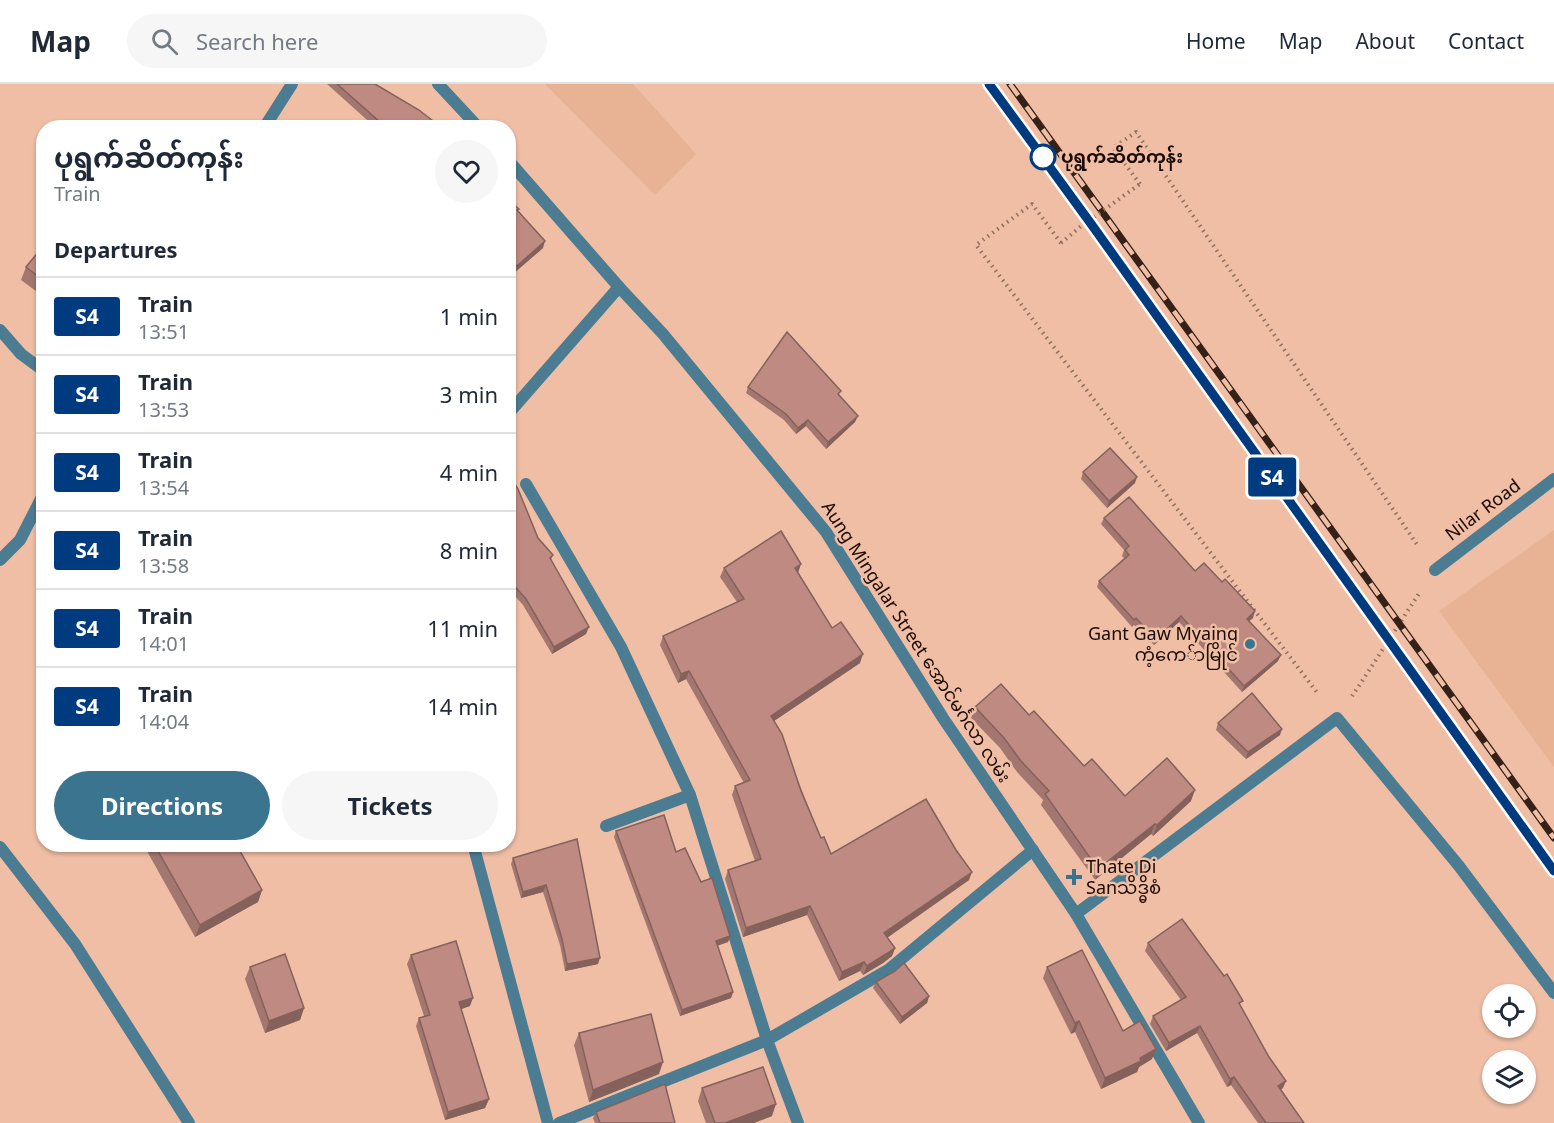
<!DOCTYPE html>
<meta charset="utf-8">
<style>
:root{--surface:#fff;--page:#f6f6f7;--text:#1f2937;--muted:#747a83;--line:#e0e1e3;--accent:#3b748e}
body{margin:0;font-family:"Noto Sans","Noto Sans Myanmar",sans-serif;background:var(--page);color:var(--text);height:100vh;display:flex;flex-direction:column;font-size:22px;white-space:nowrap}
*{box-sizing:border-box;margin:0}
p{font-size:20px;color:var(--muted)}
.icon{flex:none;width:33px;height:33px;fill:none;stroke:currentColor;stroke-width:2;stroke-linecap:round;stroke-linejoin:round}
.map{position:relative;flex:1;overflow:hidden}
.drawer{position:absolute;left:36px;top:36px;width:480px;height:732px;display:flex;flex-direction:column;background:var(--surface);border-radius:24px;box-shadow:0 2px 4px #0004}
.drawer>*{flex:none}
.badge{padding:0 12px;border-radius:4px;font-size:21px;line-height:39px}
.fabs{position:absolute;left:1482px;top:900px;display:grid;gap:12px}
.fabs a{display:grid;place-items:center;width:54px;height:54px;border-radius:50%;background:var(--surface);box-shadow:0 2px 4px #0004;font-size:30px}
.map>.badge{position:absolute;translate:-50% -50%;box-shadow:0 0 0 3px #fff}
h2{padding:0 18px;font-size:22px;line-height:54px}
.round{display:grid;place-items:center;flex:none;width:63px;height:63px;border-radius:32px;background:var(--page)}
.headline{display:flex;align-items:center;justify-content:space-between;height:102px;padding:0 18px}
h1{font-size:28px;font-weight:700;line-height:45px}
.cta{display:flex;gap:12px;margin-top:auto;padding:12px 18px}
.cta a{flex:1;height:69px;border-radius:36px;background:var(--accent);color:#fff;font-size:24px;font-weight:700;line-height:69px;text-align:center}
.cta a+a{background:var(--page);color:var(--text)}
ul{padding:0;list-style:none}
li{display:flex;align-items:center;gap:18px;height:78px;padding:0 18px;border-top:2px solid var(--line)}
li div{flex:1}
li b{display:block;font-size:22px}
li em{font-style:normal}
li .badge{min-width:66px;font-weight:700;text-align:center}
header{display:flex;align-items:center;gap:36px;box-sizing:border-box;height:84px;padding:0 30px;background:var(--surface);border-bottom:2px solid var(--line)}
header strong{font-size:28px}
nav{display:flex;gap:33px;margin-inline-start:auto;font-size:21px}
.search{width:420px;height:54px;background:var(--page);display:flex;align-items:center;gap:15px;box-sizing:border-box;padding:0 21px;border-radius:33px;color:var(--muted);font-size:22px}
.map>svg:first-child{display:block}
.built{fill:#e8b295}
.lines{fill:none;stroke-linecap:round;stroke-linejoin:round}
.path{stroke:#916f5e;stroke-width:4;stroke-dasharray:1.5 4.5;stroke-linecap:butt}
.service{stroke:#4c7c92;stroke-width:12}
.minor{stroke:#4c7c92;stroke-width:12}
.rail-casing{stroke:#352117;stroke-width:7}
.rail{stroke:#efbea5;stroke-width:4.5;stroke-dasharray:14;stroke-linecap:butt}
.path-bridge{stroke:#916f5e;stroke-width:4;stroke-dasharray:1.5 4.5;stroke-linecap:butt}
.wall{fill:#a37770}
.shaded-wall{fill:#85615b}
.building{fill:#be8a82;stroke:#85615b;stroke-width:1.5}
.line-casing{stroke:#fff;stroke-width:14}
.line{stroke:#003b80;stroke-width:9}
.stop-dot{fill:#fff;stroke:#003b80;stroke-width:3}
.poi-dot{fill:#3b748e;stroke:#efbea5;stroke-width:2}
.labels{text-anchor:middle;stroke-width:5;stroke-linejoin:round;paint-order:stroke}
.stop-label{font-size:18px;font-weight:bold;fill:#1a0a03;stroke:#efbea5;text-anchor:start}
.street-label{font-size:18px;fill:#1a0a03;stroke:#efbea5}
.poi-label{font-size:18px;fill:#1a0a03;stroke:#efbea5;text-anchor:end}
</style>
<header>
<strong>Map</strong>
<div class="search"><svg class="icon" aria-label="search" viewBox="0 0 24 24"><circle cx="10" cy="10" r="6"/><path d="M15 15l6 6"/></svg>Search here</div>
<nav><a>Home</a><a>Map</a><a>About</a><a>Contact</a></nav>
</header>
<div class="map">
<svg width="1554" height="1039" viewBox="0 0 1554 1039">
<rect width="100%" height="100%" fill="#efbea5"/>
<g class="built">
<path d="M545 0H633L696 70 655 111Z"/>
<path d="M1554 446V683L1439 527Z"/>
</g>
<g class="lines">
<g class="path">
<path d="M1140 100 1113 64 1136 48 1418 462"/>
<path d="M1061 159 1032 120 976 161 1319 611"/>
<path d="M1352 612C1375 578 1397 543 1420 508"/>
</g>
<g class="service">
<path d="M526 400 621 563 690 711 767 956 798 1039"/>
<path d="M606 742 690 711"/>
<path d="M473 760 548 1039"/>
<path d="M1076 830 1337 634 1459 782 1554 909"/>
</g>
<g class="minor">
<path d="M438 0 479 44"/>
<path d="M264 44 292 0"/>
<path d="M508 76 619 203 663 250 826 448 943 634 1076 830 1199 1039"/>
<path d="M0 246 21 270 44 287"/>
<path d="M508 330 619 203"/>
<path d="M0 476 20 456 44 409"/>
<path d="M1435 486 1554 395"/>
<path d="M0 763 75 860 189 1039"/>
<path d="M559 1039 767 956 888 886 1033 766"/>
</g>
<g class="rail-casing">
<g id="rail">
<path d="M989 0 1089 137 1554 787"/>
<path d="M1010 0 1554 754"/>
</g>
</g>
<use href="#rail" class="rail"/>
<path class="path-bridge" d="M1061 159 1080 143 1140 100"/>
</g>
<g class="wall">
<path d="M327 0H375L442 44H376Z"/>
<path d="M508 115 518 127 543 164 514 189 508 183Z"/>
<path d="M44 161V213L21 196 26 183Z"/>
<path d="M748 303 839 311 855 338 826 365 806 342 796 350 784 336 746 309Z"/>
<path d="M1083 388 1135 399 1107 424 1081 395Z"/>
<path d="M508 389 538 454 553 471 551 476 586 550 552 570 523 521 508 504Z"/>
<path d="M1104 434 1195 487 1253 534 1249 537 1278 577 1242 608 1179 538 1154 561 1134 541 1132 543 1097 503 1099 497 1124 474 1122 472 1124 466 1101 440Z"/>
<path d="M724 484 798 489 832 544 860 579 774 637 821 754 831 770 969 796 887 854 895 864 892 872 883 879 863 891 860 887 839 897 807 831 743 853 725 795 728 786 755 777 732 711 735 702 744 699 686 595 678 599 660 561 663 552 737 518 720 493Z"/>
<path d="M975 623 1029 631 1084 682 1125 712 1191 717 1153 752 1151 750 1095 796 1041 721 1043 716 1017 688 1000 664 971 634Z"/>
<path d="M1218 639 1280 651 1246 675 1216 646Z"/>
<path d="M616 747 676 768 701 798 730 852 728 858 717 862 733 908 731 914 680 932 614 753Z"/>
<path d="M577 755 598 880 565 887 560 861 543 808 521 814 511 780 513 774Z"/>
<path d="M143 760H236L262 806 258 818 195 853Z"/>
<path d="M1148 859 1241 923 1283 1004 1281 1005 1304 1039H1258L1231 1001 1227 1003 1197 949 1166 967 1150 940 1153 932 1181 916 1145 867Z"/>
<path d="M411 871 470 922 461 925 489 1015 485 1024 445 1036 416 942 419 934 424 932 407 880Z"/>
<path d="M250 883 304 924 300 936 265 949 245 895Z"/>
<path d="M1047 883 1123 947 1152 975 1139 983 1137 988 1101 1005 1075 948 1071 950 1043 894Z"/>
<path d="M876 898 929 912 927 919 900 940 873 904Z"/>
<path d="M579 949 659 990 589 1018 574 961Z"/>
<path d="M702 1004 772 1032 754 1039H706L698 1017Z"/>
<path d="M596 1028 675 1039H595L593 1034Z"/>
</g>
<g class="shaded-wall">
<path d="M545 157 543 164 514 189 517 182Z"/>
<path d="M858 332 855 338 826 365 828 358Z"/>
<path d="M808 336 806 342 796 350 798 344Z"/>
<path d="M1137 393 1135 399 1107 424 1109 417Z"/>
<path d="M801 480 798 489 795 484Z"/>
<path d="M1255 527 1253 534 1245 541 1247 535Z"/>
<path d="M1181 532 1179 538 1154 561 1156 555Z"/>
<path d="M589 543 586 550 552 570 554 563Z"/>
<path d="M863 570 860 579 768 641 771 632Z"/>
<path d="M1281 571 1278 577 1242 608 1244 602Z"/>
<path d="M689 587 686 595 678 599 681 590Z"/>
<path d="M1282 645 1280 651 1246 675 1248 668Z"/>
<path d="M1195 706 1191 717 1153 752 1157 741Z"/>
<path d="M1155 740 1151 750 1095 796 1098 785Z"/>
<path d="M972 788 969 796 881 858 884 849Z"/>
<path d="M546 801 543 808 521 814 523 808Z"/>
<path d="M262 806 258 818 195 853 200 841Z"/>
<path d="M810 822 807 831 743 853 746 844Z"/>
<path d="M730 852 728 858 713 863 716 857Z"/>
<path d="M895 864 892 872 883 879 863 891 867 882Z"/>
<path d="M600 874 598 880 565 887 567 880Z"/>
<path d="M864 878 860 887 839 897 842 888Z"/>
<path d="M733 908 731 914 680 932 682 926Z"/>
<path d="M929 912 927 919 900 940 902 933Z"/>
<path d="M473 914 470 922 456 927 459 918Z"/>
<path d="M304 924 300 936 265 949 269 937Z"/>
<path d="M1079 937 1075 948 1071 950 1075 939Z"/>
<path d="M1200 942 1197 949 1166 967 1169 959Z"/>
<path d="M1156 965 1152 975 1139 983 1137 988 1101 1005 1105 994Z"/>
<path d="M663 978 659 990 589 1018 593 1006Z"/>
<path d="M1234 993 1231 1001 1227 1003 1230 995Z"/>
<path d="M1286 997 1283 1004 1276 1009 1278 1002Z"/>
<path d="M489 1015 485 1024 445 1036 448 1028Z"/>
<path d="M776 1020 772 1032 754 1039H725Z"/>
</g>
<g class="building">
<path d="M337 0H375L419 26 442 44H378L381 39Z"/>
<path d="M508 115 519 125 517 126 545 157 517 182 508 174Z"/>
<path d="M44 161V197L26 183Z"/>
<path d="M787 248 841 307 838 310 858 332 828 358 808 336 798 344 786 330 748 303Z"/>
<path d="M1110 364 1137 393 1109 417 1083 388Z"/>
<path d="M508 389 518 405 538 454 553 471 550 474 589 543 554 563 526 515 508 495Z"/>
<path d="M1129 413 1195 487 1204 479 1222 498 1225 495 1255 527 1247 535 1281 571 1244 602 1181 532 1156 555 1136 534 1134 536 1099 497 1129 471 1125 466 1129 462 1104 434Z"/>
<path d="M781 447 801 480 795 484 832 544 841 538 863 570 771 632 782 650 801 707 821 754 824 753 831 770 926 715 956 766 972 788 884 849 895 864 886 870 867 882 864 878 842 888 810 822 746 844 728 786 761 775 735 702 750 696 689 587 681 590 663 552 744 515 724 484Z"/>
<path d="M1001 600 1029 631 1034 627 1084 682 1092 675 1125 712 1167 674 1195 706 1157 741 1155 740 1098 785 1045 710 1049 707 1021 677 1004 654 975 623Z"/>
<path d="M1252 609 1282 645 1248 668 1218 639Z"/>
<path d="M664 731 676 768 685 764 701 798 712 794 730 852 716 857 733 908 682 926 616 747Z"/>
<path d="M577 755 600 874 567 880 562 855 546 801 523 808 513 774Z"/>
<path d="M154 760H236L262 806 200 841Z"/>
<path d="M1182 835 1224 892 1227 890 1243 917 1239 919 1269 973 1286 997 1278 1002 1304 1039H1266L1234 993 1230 995 1200 942 1169 959 1153 932 1186 913 1148 859Z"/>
<path d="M456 857 473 914 459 918 489 1015 448 1028 419 934 430 931 411 871Z"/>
<path d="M1082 866 1123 947 1140 937 1156 965 1140 974 1141 977 1105 994 1079 937 1075 939 1047 883Z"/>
<path d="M285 870 304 924 269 937 250 883Z"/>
<path d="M904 879 929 912 902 933 876 898 895 887Z"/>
<path d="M651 930 663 978 593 1006 579 949Z"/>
<path d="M763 983 776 1020 725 1039H715L702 1004Z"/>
<path d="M665 1000 675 1039H600L596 1028Z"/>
</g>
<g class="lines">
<g class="line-casing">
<path id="line" d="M989 0 1089 137 1554 787"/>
</g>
<use href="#line" class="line"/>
</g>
<circle class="stop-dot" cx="1043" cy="73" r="12"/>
<g class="poi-dot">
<circle cx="1250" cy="560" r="6"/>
<path d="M1071 784h6v6h6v6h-6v6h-6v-6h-6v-6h6z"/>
</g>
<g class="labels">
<g class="stop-label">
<text x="1061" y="79">ပုရွက်ဆိတ်ကုန်း</text>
</g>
<g class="street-label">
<text transform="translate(1483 426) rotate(-37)" y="6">Nilar Road</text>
<text transform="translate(916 558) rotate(57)" y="6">Aung Mingalar Street အောင်မင်္ဂလာ လမ်း</text>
</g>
<g class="poi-label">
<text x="1238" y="556">Gant Gaw Myaing<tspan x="1238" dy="21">ကံ့ကေ်ာမြိုင်</tspan></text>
<text x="1086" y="789" text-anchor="start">Thate Di<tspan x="1086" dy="21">Sanသိဒ္ဓိစံ</tspan></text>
</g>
</g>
</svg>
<div class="fabs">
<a><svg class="icon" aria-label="locate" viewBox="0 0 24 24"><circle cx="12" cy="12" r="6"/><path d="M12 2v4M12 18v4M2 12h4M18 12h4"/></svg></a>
<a><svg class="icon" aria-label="layers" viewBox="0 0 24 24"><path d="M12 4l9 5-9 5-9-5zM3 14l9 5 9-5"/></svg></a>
</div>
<b class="badge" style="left:1272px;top:393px;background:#003b80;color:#fff">S4</b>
<section class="drawer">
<div class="headline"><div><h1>ပုရွက်ဆိတ်ကုန်း</h1><p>Train</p></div><a class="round"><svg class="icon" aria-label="heart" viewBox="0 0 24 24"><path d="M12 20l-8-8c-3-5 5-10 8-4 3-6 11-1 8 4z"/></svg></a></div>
<h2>Departures</h2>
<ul>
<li><span class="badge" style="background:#003b80;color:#fff">S4</span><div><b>Train</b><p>13:51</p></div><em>1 min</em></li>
<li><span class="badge" style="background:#003b80;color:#fff">S4</span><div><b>Train</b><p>13:53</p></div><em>3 min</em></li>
<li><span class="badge" style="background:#003b80;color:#fff">S4</span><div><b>Train</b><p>13:54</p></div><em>4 min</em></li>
<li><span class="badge" style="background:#003b80;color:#fff">S4</span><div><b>Train</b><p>13:58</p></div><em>8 min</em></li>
<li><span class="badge" style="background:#003b80;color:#fff">S4</span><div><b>Train</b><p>14:01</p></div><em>11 min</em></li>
<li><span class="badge" style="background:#003b80;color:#fff">S4</span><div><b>Train</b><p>14:04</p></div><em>14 min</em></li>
</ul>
<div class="cta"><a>Directions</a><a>Tickets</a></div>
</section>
</div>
